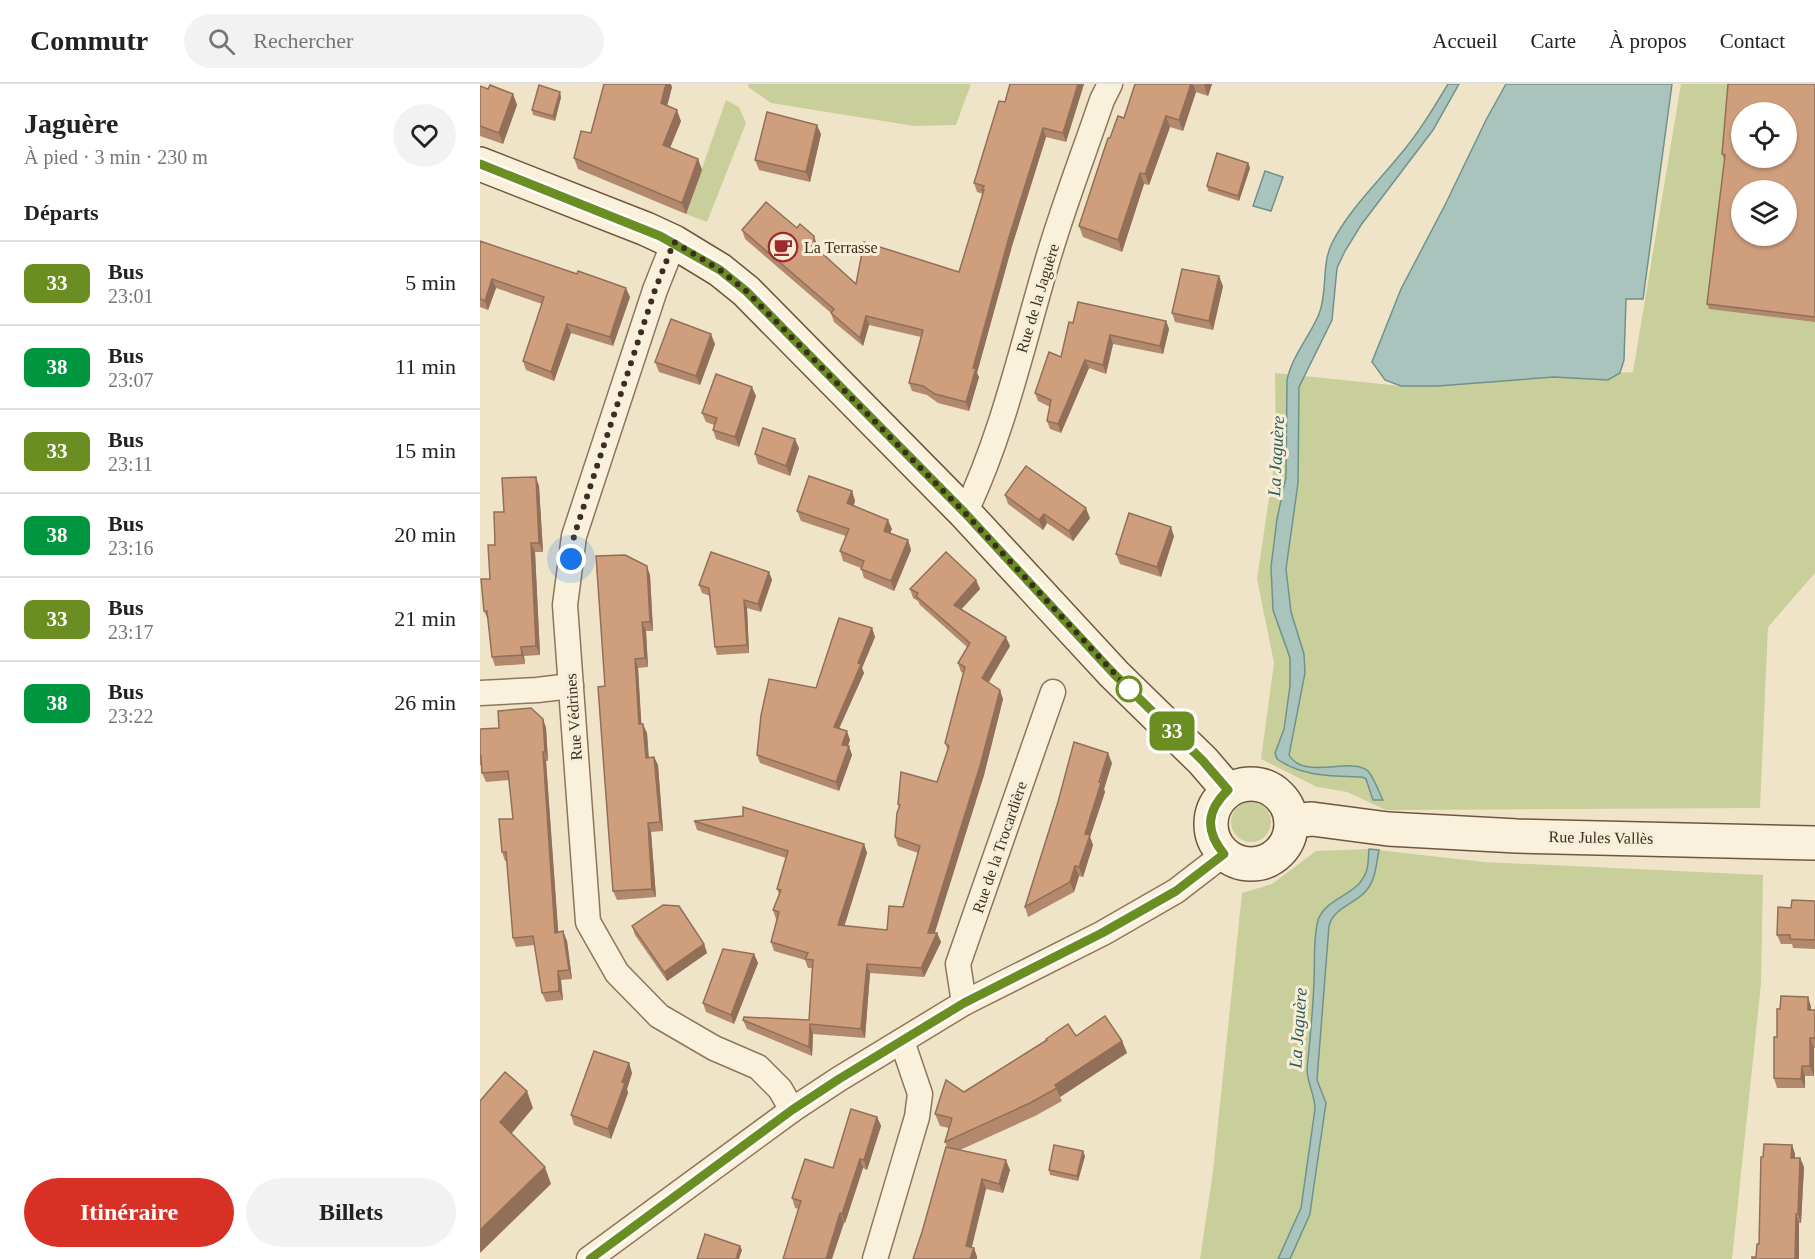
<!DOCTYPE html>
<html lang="fr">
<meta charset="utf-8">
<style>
:root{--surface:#fff;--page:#f2f2f2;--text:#222;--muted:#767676;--line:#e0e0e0;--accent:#d93025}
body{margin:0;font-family:"Times New Roman",serif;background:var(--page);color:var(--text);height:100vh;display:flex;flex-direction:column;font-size:22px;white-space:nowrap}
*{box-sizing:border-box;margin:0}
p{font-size:20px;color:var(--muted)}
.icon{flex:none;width:33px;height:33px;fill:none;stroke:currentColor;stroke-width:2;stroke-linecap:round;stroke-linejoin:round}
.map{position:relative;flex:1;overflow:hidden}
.sheet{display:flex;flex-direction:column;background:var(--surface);width:480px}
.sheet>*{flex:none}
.badge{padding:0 12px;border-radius:9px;font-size:21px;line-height:39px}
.controls{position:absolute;left:1251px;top:18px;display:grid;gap:12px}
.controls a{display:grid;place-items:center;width:66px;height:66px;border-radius:50%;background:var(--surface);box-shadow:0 2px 4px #0004;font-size:30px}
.you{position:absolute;width:30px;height:30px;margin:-15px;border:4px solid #fff;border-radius:50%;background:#1a73e8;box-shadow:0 0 0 9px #1a73e833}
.map>.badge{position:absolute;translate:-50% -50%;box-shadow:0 0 0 3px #fff}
h2{padding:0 24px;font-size:22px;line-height:54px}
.round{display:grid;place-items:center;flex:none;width:63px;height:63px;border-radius:32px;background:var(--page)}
.summary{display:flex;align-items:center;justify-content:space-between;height:102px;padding:0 24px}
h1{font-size:28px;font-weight:600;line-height:45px}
.action{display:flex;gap:12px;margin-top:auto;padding:12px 24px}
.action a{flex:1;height:69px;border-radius:36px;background:var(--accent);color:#fff;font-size:24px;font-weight:600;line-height:69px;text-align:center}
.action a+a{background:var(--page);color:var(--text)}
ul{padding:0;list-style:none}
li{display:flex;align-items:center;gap:18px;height:84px;padding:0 24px;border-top:2px solid var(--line)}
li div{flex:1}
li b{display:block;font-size:22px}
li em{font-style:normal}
li .badge{min-width:66px;font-weight:700;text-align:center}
header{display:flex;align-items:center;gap:36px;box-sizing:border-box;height:84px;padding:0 30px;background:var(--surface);border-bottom:2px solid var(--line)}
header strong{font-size:28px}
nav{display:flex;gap:33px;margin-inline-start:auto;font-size:21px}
.search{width:420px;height:54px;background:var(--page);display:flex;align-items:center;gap:15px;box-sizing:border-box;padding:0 21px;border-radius:33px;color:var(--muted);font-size:22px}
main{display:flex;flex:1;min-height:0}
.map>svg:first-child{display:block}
.green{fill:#c9cf9b;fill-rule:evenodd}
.water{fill:#a9c4bc;stroke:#6f938a;stroke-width:1.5}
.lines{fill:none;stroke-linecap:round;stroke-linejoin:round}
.street-casing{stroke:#8d765c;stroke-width:27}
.secondary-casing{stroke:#6f573f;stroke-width:36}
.street{stroke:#faf1dc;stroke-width:24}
.secondary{stroke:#faf1dc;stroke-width:33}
.wall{fill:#b2896c}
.shaded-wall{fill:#916f58}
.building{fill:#cf9f7d;stroke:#916f58;stroke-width:1.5;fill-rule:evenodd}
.line-casing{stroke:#fff;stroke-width:14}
.line{stroke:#6b8e23;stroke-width:9}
.walk{stroke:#3d2e20;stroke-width:6;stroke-dasharray:0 10.8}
.stop-dot{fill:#fff;stroke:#6b8e23;stroke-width:3}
.labels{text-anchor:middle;stroke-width:6;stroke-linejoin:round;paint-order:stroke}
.poi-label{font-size:16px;fill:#3d2e20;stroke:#f7eed8;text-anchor:start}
.street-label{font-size:16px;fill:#3d2e20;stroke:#f7eed8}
.water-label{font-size:18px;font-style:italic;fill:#2f5d5a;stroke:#f7eed8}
</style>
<header>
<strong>Commutr</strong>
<div class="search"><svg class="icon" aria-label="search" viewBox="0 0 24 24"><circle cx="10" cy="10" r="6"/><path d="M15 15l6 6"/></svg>Rechercher</div>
<nav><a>Accueil</a><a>Carte</a><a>À propos</a><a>Contact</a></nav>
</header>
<main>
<section class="sheet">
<div class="summary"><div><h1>Jaguère</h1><p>À pied · 3 min · 230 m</p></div><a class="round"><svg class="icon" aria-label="heart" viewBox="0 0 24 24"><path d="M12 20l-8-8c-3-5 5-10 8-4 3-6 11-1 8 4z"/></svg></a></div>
<h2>Départs</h2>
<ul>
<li><span class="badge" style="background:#6b8e23;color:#fff">33</span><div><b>Bus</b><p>23:01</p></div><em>5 min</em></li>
<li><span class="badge" style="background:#009640;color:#fff">38</span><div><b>Bus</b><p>23:07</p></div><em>11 min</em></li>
<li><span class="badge" style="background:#6b8e23;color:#fff">33</span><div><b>Bus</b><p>23:11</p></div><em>15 min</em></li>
<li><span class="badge" style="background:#009640;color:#fff">38</span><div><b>Bus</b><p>23:16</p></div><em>20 min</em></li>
<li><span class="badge" style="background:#6b8e23;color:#fff">33</span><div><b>Bus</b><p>23:17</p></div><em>21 min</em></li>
<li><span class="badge" style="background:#009640;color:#fff">38</span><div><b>Bus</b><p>23:22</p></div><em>26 min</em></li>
</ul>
<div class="action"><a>Itinéraire</a><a>Billets</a></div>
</section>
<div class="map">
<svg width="1335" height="1175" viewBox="0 0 1335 1175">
<rect width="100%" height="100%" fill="#f0e4c8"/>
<g class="green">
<path d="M269 0H491L476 41 434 42 291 19 268 3Z"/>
<path d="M1201 0H1335V489L1288 543 1280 724 906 726 867 708 837 703 781 675 794 579 777 495 796 367 795 289 921 302 1153 288ZM1262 28H1306V74H1262ZM1262 106H1306V152H1262Z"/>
<path d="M246 16 259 23 266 39 227 138 206 130Z"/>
<circle cx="771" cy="738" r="20"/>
<path d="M889 765 1004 778 1283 791 1281 900 1252 1175H720L733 1087 762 809 792 800 836 767Z"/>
</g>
<g class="water">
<path d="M968 0H979L953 46 881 141 865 167 857 184 852 236 819 303 818 399 806 485 811 528 824 570 825 589 809 671C824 697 871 672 888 687 894 694 899 708 903 716H893L886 695 882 693C852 692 823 693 797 675L795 669 804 645 810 602V574L793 526 791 483 797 435 806 393 807 296C812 272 830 252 839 230 848 208 841 181 852 159 868 127 897 99 919 72 938 50 953 25 968 0Z"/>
<path d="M1026 0H1192L1163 215H1146L1144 276 1140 289 1128 296 1074 293 958 302H921L905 296 892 278 921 205 966 119 1006 36Z"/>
<path d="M785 87 803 93 791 127 773 122Z"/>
<path d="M889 765 899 766C896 780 896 796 886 807 875 820 854 823 849 842L837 996 846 1019 833 1108 830 1130 810 1175H798L821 1124 835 1025C835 1011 827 999 827 985 830 956 833 926 834 897 835 878 833 854 838 836 846 813 878 812 886 788 889 781 888 773 889 765Z"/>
</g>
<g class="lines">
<g class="street-casing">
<g id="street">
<path d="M194 158 175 206 94 452 85 521 108 838 137 889 179 932 234 964 278 983 300 1005 312 1026"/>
<path d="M485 429C522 352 541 267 565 185 581 128 603 72 622 16L630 0"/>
<path d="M0 609 57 606 91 602"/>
<path d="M484 919 478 880 573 608"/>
<path d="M109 1175 312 1026 359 995 484 919 623 849 696 807 744 770"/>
<path d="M395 1175 437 1033 440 1010 422 957"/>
</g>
</g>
<g class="secondary-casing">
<g id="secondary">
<path d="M0 80 166 145 194 158 240 186 266 207 485 429 634 590 723 677 748 706"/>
<circle cx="771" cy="740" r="40"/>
<path d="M811 737 832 735 908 745 1037 752 1335 759"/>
</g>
</g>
<use href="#street" class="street"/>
<use href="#secondary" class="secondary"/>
</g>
<g class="wall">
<path d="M604 0 586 58 566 53 532 162 497 289 499 293 489 327 458 319 447 311 432 307 429 299 441 253 389 241 383 262 354 238 351 229 265 155 262 146 337 161V165L376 200 479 188 503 110 497 108 494 99 525 18Z"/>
<path d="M655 0H732L728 12 716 8 703 47 690 43 669 101 664 100 642 168 603 153 599 142 630 54 644 34Z"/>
<path d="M1335 0V238L1229 225 1227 220 1245 75H1244L1242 70Z"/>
<path d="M0 2 8 5 33 10 37 21 23 60 0 52Z"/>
<path d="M192 3 187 22 201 37 190 64 218 75 222 86 206 130 98 85 94 74 111 49Z"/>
<path d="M81 13 75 37 53 31 52 26Z"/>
<path d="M341 50 330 98 279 86 275 76Z"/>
<path d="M768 79 770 84 759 117 728 107 727 102Z"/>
<path d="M0 157 150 213 133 262 91 249 74 297 46 286 43 277 62 220 16 204 8 226 0 223Z"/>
<path d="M743 202 733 246 695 238 692 229Z"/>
<path d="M686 237 689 245 683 270 633 260 626 290 609 284 581 349 570 345 567 337 570 323 558 317 555 309 581 273 593 239Z"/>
<path d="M235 260 220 301 179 288 175 278Z"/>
<path d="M276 312 259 363 236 355 233 346 234 341 226 338 222 329Z"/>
<path d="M319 364 310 392 278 380 275 370Z"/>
<path d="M59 402 63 468H55L60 571 44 572 45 580 15 582 12 573 8 536 4 527 15 461 24 428Z"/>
<path d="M372 407 375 417 374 421 412 445 410 449 428 456 431 466 414 507 384 494 381 484 363 477 360 467 366 452 321 437 317 427Z"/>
<path d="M525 411 610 434 593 457 567 439 563 446 528 420Z"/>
<path d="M694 452 681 493 640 480 636 470Z"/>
<path d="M289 488 292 496 281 528 267 524 269 569 237 571 235 563 230 512 222 509 219 501Z"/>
<path d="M170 491 173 547H166L168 583 158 584 161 640 167 649 169 673H174L178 681 183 747 171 748 176 813 137 816 133 807 125 602Z"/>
<path d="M496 496 500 505 481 525 530 562 508 598 523 615 504 691 454 849H457L461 858 444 893 390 889 385 954 333 950 332 972 267 945 263 936H329L332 884H328L325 876 294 867 291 858 297 836 296 835 293 826 299 810 297 805 306 774 217 746 214 737 384 760 387 769 364 842 407 846 423 823 438 769 418 762 415 753 419 724 418 720 457 698 468 667 465 659 483 589 481 588 478 579 487 563 440 521 438 517 433 514 430 505Z"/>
<path d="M392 544 395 553 382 584 384 589 359 645 370 656 368 662 372 671 359 707 280 679 277 671 336 604Z"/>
<path d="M63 635 66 644 68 677H66L78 848 87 857 92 895 81 896 83 916 66 918 62 909 55 861 36 863 33 854 27 777H25L22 768 33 735 29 696 6 698 2 689V681H0V645L19 644Z"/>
<path d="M632 679 624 705 625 708 610 753 613 761 603 793 599 792 594 808 548 833 545 823Z"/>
<path d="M1335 817V865L1313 864 1312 860H1301L1297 851 1311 824Z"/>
<path d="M152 842 224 860 227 869 187 897 155 851Z"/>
<path d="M274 870 278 879 254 940 226 928 223 919Z"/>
<path d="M1328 913 1331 923V926H1335V964H1334V992H1325V1004H1297L1294 994 1300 925Z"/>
<path d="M596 952 642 957 647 969 580 1013 582 1017 555 1032 480 1066 530 1086 523 1109 506 1105 491 1163 494 1164 497 1173V1175H433L442 1148 467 1063 465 1058 469 1044 460 1042 455 1030 484 1008Z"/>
<path d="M149 979 152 989 147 1005 148 1009 131 1055 94 1041 91 1031Z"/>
<path d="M397 1033 401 1042 387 1086 383 1084 365 1139 315 1124 312 1114 353 1084Z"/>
<path d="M1312 1061 1315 1070V1074H1320L1324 1083 1321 1139H1319L1276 1173 1279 1160 1283 1073Z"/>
<path d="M605 1072 598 1097 570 1091 569 1086Z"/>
</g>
<g class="shaded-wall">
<path d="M186 0H191L192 3 185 30 181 19Z"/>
<path d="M598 0H604L586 58 583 49Z"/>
<path d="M711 0H713L716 8 703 47 699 36Z"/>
<path d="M724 0H732L728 12 724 1Z"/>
<path d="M80 8 81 13 75 37 73 32Z"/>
<path d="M33 10 37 21 23 60 19 49Z"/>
<path d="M197 26 201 37 187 71 183 61Z"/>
<path d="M686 32 690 43 669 101 665 90Z"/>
<path d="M337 41 341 50 330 98 326 88Z"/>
<path d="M563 44 566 53 532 162 497 289 499 293 489 327 486 318 493 284 529 153Z"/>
<path d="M218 75 222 86 206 130 202 119Z"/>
<path d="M768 79 770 84 759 117 758 112Z"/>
<path d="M660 89 664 100 642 168 638 156Z"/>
<path d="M334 152 337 161 338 171 334 162Z"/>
<path d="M739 192 743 202 733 246 729 237Z"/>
<path d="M12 195 16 204 8 226 5 217Z"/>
<path d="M146 204 150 213 133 262 130 253Z"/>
<path d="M386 232 389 241 383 262 380 254Z"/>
<path d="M686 237 689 245 683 270 680 262Z"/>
<path d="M87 240 91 249 74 297 71 288Z"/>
<path d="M231 250 235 260 220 301 216 292Z"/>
<path d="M630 251 633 260 626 290 623 281Z"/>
<path d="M605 276 609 284 581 349 578 340Z"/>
<path d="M272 303 276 312 259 363 255 353Z"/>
<path d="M315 355 319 364 310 392 306 382Z"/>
<path d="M56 393 59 402 63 468 59 459Z"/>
<path d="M372 407 375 417 371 428 367 419Z"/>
<path d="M606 424 610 434 593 457 589 447Z"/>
<path d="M564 430 567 439 563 446 559 436Z"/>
<path d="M408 436 412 445 407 456 404 447Z"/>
<path d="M691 443 694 452 681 493 677 483Z"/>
<path d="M428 456 431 466 414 507 411 497Z"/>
<path d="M51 459 55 468 60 571 56 562Z"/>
<path d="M167 482 170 491 173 547 170 538Z"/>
<path d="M289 488 292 496 281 528 278 520Z"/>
<path d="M496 496 500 505 477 530 474 521Z"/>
<path d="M264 516 267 524 269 569 267 561Z"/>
<path d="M162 538 166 547 168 583 165 574Z"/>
<path d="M392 544 395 553 382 584 384 589 356 651 354 643 378 579Z"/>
<path d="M526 553 530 562 506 603 502 594Z"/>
<path d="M41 563 44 572 45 580 42 571Z"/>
<path d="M155 575 158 584 162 649 159 640Z"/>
<path d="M520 606 523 615 504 691 452 858 448 849Z"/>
<path d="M63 635 66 644 68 677 65 668Z"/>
<path d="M163 640 167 649 169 682 166 674Z"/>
<path d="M367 647 370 656 365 669 362 661Z"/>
<path d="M369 662 372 671 359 707 356 698Z"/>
<path d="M63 668 66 677 79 858 75 849Z"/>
<path d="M628 669 632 679 624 705 625 708 610 753 613 761 603 793 599 783 605 750Z"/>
<path d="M174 673 178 681 183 747 180 738Z"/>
<path d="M168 739 171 748 176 813 172 805Z"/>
<path d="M384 760 387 769 362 850 358 841Z"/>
<path d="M595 782 599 792 594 808 590 798Z"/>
<path d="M83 847 87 857 92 895 89 886Z"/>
<path d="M457 849 461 858 444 893 441 884Z"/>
<path d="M224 860 227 869 187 897 184 888Z"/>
<path d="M274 870 278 879 254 940 251 931Z"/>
<path d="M387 880 390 889 385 954 381 945Z"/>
<path d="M78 887 81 896 83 916 79 907Z"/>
<path d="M1328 913 1331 923V935L1328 926Z"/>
<path d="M330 940 333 950 332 972 329 963Z"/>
<path d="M1330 954 1334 964V992L1330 982Z"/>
<path d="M642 957 647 969 580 1013 575 1001Z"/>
<path d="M149 979 152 989 147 1005 148 1009 131 1055 128 1045Z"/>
<path d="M1322 982 1325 992V1004L1321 995Z"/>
<path d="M47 1007 53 1024 27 1055 20 1038Z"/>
<path d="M397 1033 401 1042 387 1086 384 1076Z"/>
<path d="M1312 1061 1315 1070V1083L1311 1074Z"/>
<path d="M603 1067 605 1072 598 1097 597 1092Z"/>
<path d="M1320 1074 1324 1083 1321 1139 1318 1130Z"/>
<path d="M380 1075 383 1084 365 1139 362 1130Z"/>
<path d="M526 1076 530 1086 523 1109 519 1100Z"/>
<path d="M65 1083 71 1100 0 1169V1146Z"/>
<path d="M502 1095 506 1105 490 1171 486 1162Z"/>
<path d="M360 1129 364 1139 352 1175H346Z"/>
<path d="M1316 1130 1319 1139V1175H1315Z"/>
<path d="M260 1162 262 1166 259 1175H256Z"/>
<path d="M494 1164 497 1173V1175H490Z"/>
</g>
<g class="building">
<path d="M124 0H186L181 19 197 26 183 61 218 75 202 119 94 74 101 47 111 49Z"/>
<path d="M530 0H598L583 49 563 44 529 153 493 284H496L486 318 455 310 443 302 429 299 443 246 386 232 380 254 351 229 354 225 262 146 286 118 317 144 320 140 334 152V162L376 200 384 158 479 188 504 106H502L504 102 494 99 519 17 525 18Z"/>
<path d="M655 0H711L699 36 686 32 665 90 660 89 638 156 599 142 628 54H630L638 32 644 34Z"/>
<path d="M1248 0H1335V233L1227 220 1245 71 1242 70ZM1262 28H1306V74H1262ZM1262 106H1306V152H1262Z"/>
<path d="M10 1 33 10 19 49 0 42V2L8 5Z"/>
<path d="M59 1 80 8 73 32 52 26Z"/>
<path d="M287 28 337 41 326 88 275 76Z"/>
<path d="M737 69 768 79 758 112 727 102Z"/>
<path d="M0 157 97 190 98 187 146 204 130 253 87 240 71 288 43 277 64 213 12 195 5 217 0 215Z"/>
<path d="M702 185 739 192 729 237 692 229Z"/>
<path d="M598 218 686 237 680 262 630 251 623 281 605 276 578 340 567 337 571 316 555 309 569 268 581 273 589 238 593 239Z"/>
<path d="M191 235 231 250 216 292 175 278Z"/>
<path d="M236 290 272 303 255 353 233 346 237 334 222 329Z"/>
<path d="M283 344 315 355 306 382 275 370Z"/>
<path d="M546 382 606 424 589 447 564 430 559 436 525 411Z"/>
<path d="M329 392 372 407 367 419 408 436 404 447 428 456 411 497 381 485 384 477 360 467 369 445 317 427Z"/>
<path d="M56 393 59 459H51L56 562 41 563 42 571 12 573 7 527H4L1 495H10L8 461H15L14 428H24L22 394Z"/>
<path d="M649 429 691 443 677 483 636 470Z"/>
<path d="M231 468 289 488 278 520 264 516 267 561 235 563 229 504 219 501Z"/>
<path d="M466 468 496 496 474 521 526 553 502 594 520 606 500 682 448 849H457L441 884 387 880 381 945 330 940 329 963 263 936 264 933 329 936 333 876 325 875 328 869 291 858 299 828 293 826 301 806 297 805 308 767 214 737 263 732V723L384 760 358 841 407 846 409 822 423 823 440 762 415 753 417 729 420 721 418 720 421 688 457 698 469 662 465 659 485 583 478 579 490 559 436 512 438 509 430 505Z"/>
<path d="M145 471 167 482 170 538H162L165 574 155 575 159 640H163L166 674 174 673 180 738 168 739 172 805 133 807 118 603 125 602 116 472Z"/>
<path d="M359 534 392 544 378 579 381 580 354 643 367 647 362 661 369 662 356 698 277 671 281 631 289 595 336 604Z"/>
<path d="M51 624 63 635 65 668H63L75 849 83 847 89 886 78 887 79 907 62 909 53 852 33 854 26 768H22L19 735H33L28 687 2 689 1 672H0V645L19 644 18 627Z"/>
<path d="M594 658 628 669 619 698 621 699 605 750 610 751 599 783 595 782 590 798 545 823 578 718Z"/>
<path d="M1312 816 1335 817V856L1310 855V851H1297L1298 823 1311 824Z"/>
<path d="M183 821 199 822 224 860 184 888 152 842Z"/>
<path d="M243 865 274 870 251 931 223 919Z"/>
<path d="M1301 912 1328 913V926H1335V954H1330V982H1322L1321 995 1294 994V953H1297V925H1300Z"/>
<path d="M625 932 642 957 575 1001 577 1004 550 1019 465 1058 472 1034 455 1030 466 996 484 1008 567 956 566 955 588 940 596 952Z"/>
<path d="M114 967 149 979 142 998 145 999 128 1045 91 1031Z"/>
<path d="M25 988 47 1007 20 1038 65 1083 0 1146V1017Z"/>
<path d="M371 1025 397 1033 384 1076 380 1075 362 1130 360 1129 346 1175H303L321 1117 312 1114 325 1075 353 1084Z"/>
<path d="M1284 1060 1312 1061 1311 1074H1320L1318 1130H1316L1315 1175H1272V1173H1276L1277 1160H1279L1281 1073H1283Z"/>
<path d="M574 1061 603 1067 597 1092 569 1086Z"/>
<path d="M466 1063 526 1076 519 1100 502 1095 486 1162 494 1164 490 1175H433L442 1148Z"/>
<path d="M225 1150 260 1162 256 1175H217Z"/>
</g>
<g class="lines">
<g class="line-casing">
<path id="line" d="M0 80 180 152 240 186 266 207 485 429 634 590 723 677 748 706C726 727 725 747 744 770L696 807 622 849 484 919 359 995 312 1026 110 1175"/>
</g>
<use href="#line" class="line"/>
<path class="walk" d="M91 475 94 452 175 206 194 158 240 186 266 207 485 429 649 605"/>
</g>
<defs>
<g id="cafe-ring" transform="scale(1.5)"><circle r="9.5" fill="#f7eed8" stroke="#9e2a2b" stroke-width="1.5"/><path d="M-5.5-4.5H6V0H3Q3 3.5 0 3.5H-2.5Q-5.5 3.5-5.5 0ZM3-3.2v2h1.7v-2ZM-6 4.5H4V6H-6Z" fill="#9e2a2b"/></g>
</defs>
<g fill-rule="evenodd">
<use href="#cafe-ring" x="303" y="163"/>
</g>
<circle class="stop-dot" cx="649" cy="605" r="12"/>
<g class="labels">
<g class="poi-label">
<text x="324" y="169">La Terrasse</text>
</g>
<g class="street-label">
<text transform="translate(557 214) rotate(-73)" y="6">Rue de la Jaguère</text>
<text transform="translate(93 633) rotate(-94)" y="6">Rue Védrines</text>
<text transform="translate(1121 753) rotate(1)" y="6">Rue Jules Vallès</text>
<text transform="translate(519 763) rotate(-71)" y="6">Rue de la Trocardière</text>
</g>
<g class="water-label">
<text transform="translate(796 372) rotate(-87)" y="6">La Jaguère</text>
<text transform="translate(818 944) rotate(-86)" y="6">La Jaguère</text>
</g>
</g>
</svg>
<div class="controls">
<a><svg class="icon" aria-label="locate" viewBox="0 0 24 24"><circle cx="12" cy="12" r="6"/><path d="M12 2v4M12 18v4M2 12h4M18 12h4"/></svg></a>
<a><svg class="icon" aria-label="layers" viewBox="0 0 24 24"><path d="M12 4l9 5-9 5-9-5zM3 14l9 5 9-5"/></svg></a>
</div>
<div class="you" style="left:91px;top:475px"></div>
<b class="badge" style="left:692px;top:647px;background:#6b8e23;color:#fff">33</b>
</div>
</main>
